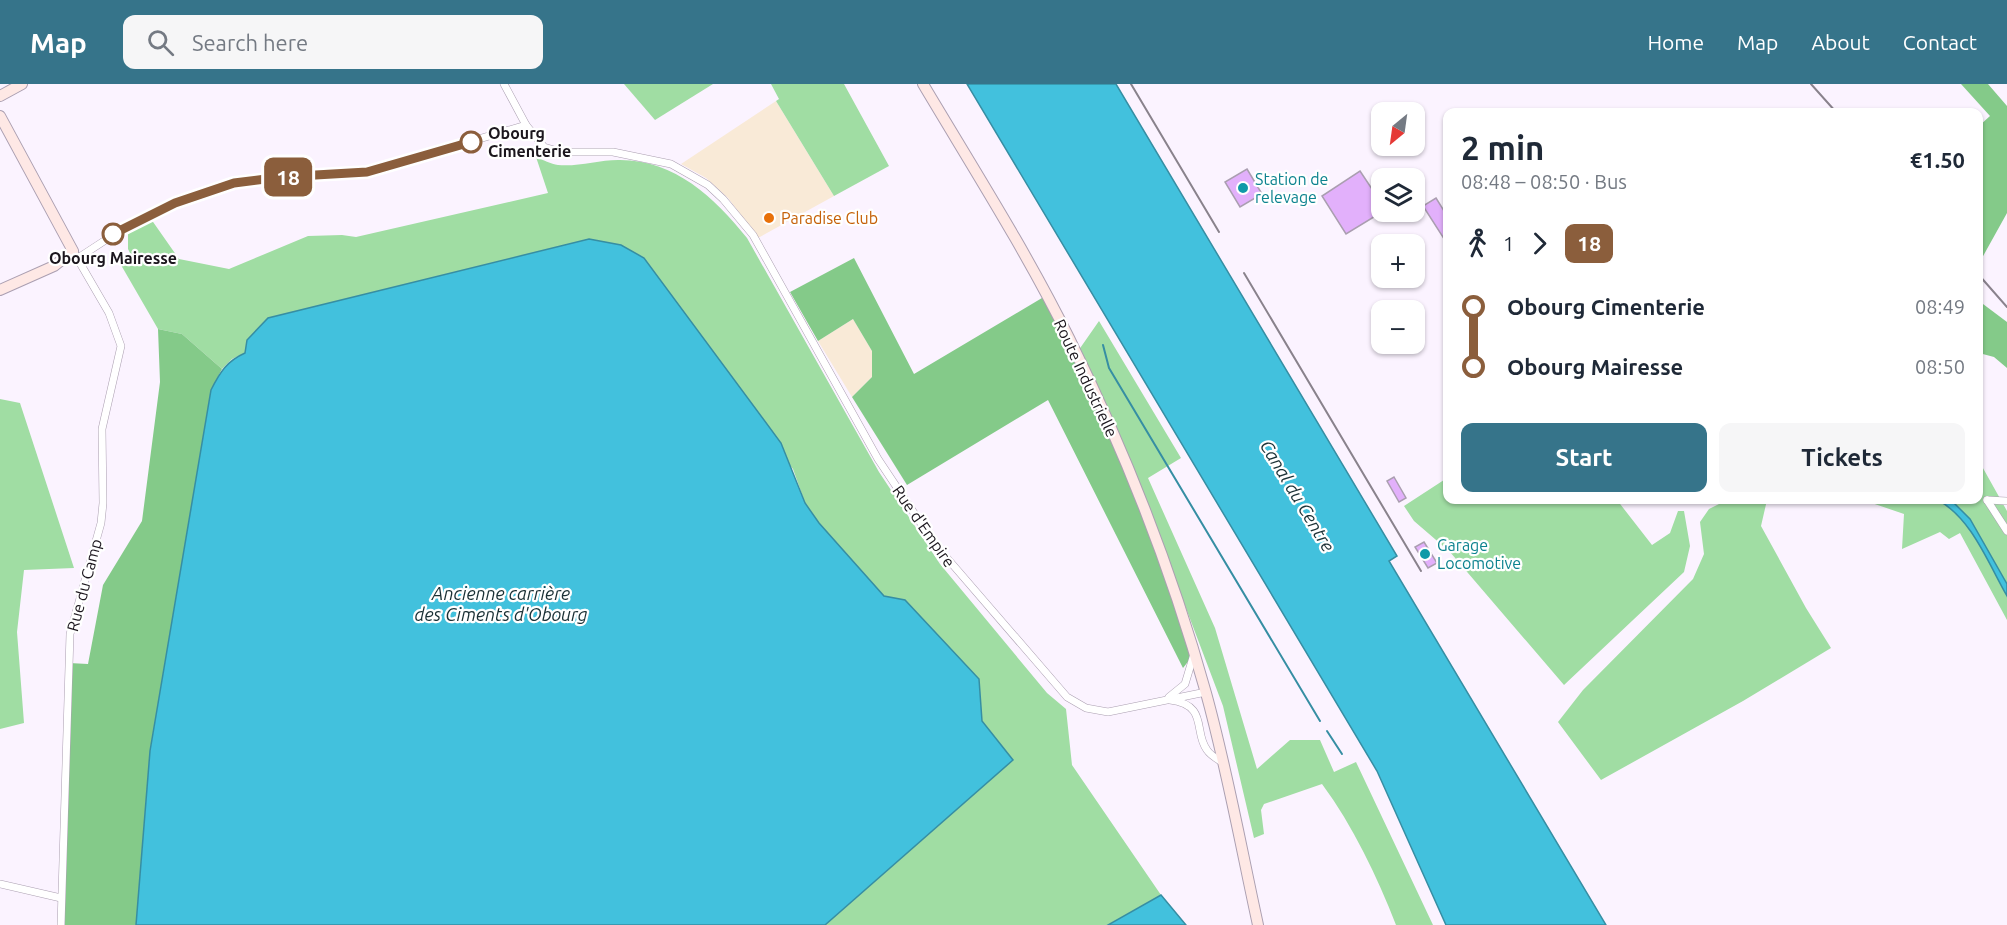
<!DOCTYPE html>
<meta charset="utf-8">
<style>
:root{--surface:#fff;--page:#f6f6f7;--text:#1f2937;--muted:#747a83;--accent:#36748a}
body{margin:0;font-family:Ubuntu,sans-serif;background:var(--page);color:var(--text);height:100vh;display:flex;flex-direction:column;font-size:22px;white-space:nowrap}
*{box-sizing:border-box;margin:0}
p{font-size:20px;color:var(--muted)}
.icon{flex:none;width:33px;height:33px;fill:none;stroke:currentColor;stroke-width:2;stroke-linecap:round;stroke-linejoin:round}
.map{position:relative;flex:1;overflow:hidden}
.panel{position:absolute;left:1443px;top:24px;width:540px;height:396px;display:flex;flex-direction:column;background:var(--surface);border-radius:12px;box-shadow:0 2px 4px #0004}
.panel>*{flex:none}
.badge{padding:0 12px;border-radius:9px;font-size:21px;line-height:39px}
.needle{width:39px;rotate:209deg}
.controls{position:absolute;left:1371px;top:18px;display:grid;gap:12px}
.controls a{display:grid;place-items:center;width:54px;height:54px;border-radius:12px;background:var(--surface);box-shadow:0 2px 4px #0004;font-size:30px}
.map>.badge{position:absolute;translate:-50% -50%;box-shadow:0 0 0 3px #fff}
.legs{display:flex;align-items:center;gap:9px;height:66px;padding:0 18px;font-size:20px}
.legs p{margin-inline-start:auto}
.overview{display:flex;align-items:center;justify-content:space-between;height:102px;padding:0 18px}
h1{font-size:33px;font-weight:700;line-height:45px}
.action{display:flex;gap:12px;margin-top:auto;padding:12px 18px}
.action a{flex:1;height:69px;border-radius:12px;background:var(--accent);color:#fff;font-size:24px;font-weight:700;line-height:69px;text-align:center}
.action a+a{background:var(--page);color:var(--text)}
ul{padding:0 18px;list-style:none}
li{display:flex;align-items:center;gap:21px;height:60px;font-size:22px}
li i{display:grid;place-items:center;width:9px;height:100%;margin:0 8px;background:currentColor}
li i::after{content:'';width:15px;height:15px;margin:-8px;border:4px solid;border-radius:50%;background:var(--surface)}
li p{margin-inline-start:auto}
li:first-child i{background:linear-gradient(#0000 50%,currentColor 0)}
li:last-child i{background:linear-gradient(currentColor 50%,#0000 0)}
header{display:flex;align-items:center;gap:36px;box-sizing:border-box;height:84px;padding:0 30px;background:var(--accent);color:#fff}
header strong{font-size:28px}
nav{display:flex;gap:33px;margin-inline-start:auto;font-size:21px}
.search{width:420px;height:54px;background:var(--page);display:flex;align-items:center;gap:15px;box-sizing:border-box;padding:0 21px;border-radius:12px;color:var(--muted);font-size:22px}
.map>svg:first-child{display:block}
.commercial{fill:#f9ead7}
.green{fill:#a0dda3}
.forest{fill:#84ca89}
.water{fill:#42c1dd;stroke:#368ea3;stroke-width:1.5}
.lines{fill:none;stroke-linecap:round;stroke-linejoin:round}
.stream{stroke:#368ea3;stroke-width:2}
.building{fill:#e2b0fb;stroke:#aa9eb0;stroke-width:1.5}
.street-casing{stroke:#ab9fb1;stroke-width:8}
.secondary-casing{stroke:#ab9fb1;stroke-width:12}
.street{stroke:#fff;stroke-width:7}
.secondary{stroke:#fee8e5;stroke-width:10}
.rail{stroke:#89828c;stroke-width:2}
.line-1-casing{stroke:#fff;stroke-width:14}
.line-1{stroke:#8b5e3c;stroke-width:9}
.stop-1-dot{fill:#fff;stroke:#8b5e3c;stroke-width:3}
.culture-dot{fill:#0f9aa8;stroke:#fff;stroke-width:2}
.food-dot{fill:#e8710a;stroke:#fff;stroke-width:2}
.labels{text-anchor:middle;stroke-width:4.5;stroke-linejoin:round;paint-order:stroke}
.stop-label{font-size:16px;font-weight:bold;fill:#1b161d;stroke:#fff;text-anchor:start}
.culture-label{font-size:16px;fill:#0d838f;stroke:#fff;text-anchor:start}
.food-label{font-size:16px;fill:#c56008;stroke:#fff;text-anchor:start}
.street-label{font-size:16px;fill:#1b161d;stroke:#fff}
.water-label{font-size:18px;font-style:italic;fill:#1a3035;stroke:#fff}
</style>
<header>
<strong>Map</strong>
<div class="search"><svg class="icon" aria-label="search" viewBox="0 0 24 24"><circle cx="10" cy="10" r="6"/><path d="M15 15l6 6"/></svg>Search here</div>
<nav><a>Home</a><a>Map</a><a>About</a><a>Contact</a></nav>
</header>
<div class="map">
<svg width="2007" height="841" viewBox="0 0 2007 841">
<rect width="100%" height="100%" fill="#fbf3ff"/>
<g class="commercial">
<path d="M776 17 834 112 758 154 728 114 706 94 681 80Z"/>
<path d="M853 235 872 267V293L852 313 818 257Z"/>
</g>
<g class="green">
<path d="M624 0H713L655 36Z"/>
<path d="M771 0H844L889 82 834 112 776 17 779 15Z"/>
<path d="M536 73C543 76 551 80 558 81 577 83 599 76 618 76 674 75 714 113 747 154L879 388 940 480 1047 609 1066 625 1072 681 1161 811 1108 841H825L1013 676 982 637 979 595 901 516 884 512 819 439 805 419 793 385 589 155 268 234 247 256 245 269 232 275 222 285 182 250 158 245 121 181 132 173 128 165V150L151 135 179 175 229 185 308 152 342 151 356 153 548 109Z"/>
<path d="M1099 237 1181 374 1148 394 1215 544 1257 685 1290 656H1320L1334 688 1356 678 1433 841H1396C1377 792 1353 742 1322 700L1264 720 1261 726 1264 750 1254 754 1223 622 1139 400 1076 270Z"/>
<path d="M0 315 20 319 74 484 24 486 17 548 24 639 0 645Z"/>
<path d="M1979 377 2007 427V536L1960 449 1949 455 1940 448 1902 465 1904 430 1863 416H1978Z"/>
<path d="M1447 394 1448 416H1617L1652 461 1670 449 1678 427H1684L1690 462 1684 488 1564 601 1450 468 1414 437 1404 422Z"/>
<path d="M1727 416H1767L1761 442 1806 524 1831 564 1743 617 1601 696 1558 638 1583 606 1693 495 1704 470 1700 438 1709 425Z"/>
</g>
<g class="forest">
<path d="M1961 0H1988L2007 22V129L1982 174 1978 170 1979 42 1990 32Z"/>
<path d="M854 174 914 290 1047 211 1104 330 1194 570 1183 584 1048 316 907 401 852 313 872 293V267L853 235 818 257 790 208Z"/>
<path d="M1979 217 2007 238V284L1994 273 1979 269Z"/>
<path d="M158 245 182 250 222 285 211 306 150 667 136 841H61L69 579 88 580 103 501 142 437 160 298Z"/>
</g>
<g class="water">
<path d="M967 0H1116L1397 472 1389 477 1606 841H1446L1377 687Z"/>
<path d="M589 155 621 161 644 174 781 359 805 419 819 439 884 512 905 516 979 595 982 637 1013 676 825 841H136L150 667 211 306C220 288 227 277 245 269L247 256 268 234Z"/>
<path d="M1938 416H1951L1970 435 2007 500V512C1988 479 1972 435 1938 416Z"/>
<path d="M1161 811 1186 841H1108Z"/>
</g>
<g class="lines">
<g class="stream">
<path d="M1103 261 1109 284 1320 637"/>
<path d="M1327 647 1342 670"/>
</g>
</g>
<g class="building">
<path d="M1247 85 1262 110 1240 123 1225 98Z"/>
<path d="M1360 87 1382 120V128L1346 150 1322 112Z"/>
<path d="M1436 114 1444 127 1448 124V161L1423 122Z"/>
<path d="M1394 393 1406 414 1399 418 1387 397Z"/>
<path d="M1424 458 1437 479 1428 484 1415 463Z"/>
</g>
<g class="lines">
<g class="street-casing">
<g id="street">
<path d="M504 0 526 41 544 63 561 68H613L671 80 708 101 723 115 753 151 878 375 934 459 1067 613 1086 624 1108 628 1206 608"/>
<path d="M78 174 130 140 213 105 260 95 367 88 526 41"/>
<path d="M1987 416 2007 447"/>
<path d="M1987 416 2007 417"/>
<path d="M1169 613 1185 600 1194 570"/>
<path d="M1170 616C1209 621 1193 648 1207 666 1210 671 1217 675 1222 678"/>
<path d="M0 800 61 814"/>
<path d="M61 841 70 550 101 439 103 419 102 345 121 262 109 229 73 167"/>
</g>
</g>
<g class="secondary-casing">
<g id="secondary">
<path d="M923 0C973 84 1026 167 1069 254 1125 367 1172 487 1206 609 1227 685 1241 763 1258 841"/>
<path d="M0 12 22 0"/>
<path d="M0 32 73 167 54 182 0 206"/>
</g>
</g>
<use href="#street" class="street"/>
<use href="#secondary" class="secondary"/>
<g class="rail">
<path d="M1131 0 1219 148"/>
<path d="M1811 0 1836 28"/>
<path d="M1244 189 1421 487"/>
<path d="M1978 190 2007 223"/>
</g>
</g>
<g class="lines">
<g class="line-1-casing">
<path id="line-1" d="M113 150 175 119 234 99 281 93 367 88 471 58"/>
</g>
<use href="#line-1" class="line-1"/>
</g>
<g class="stop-1-dot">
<circle cx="471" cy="58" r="10"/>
<circle cx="113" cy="150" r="10"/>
</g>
<g class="culture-dot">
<circle cx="1243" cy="104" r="6"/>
<circle cx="1425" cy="470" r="6"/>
</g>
<circle class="food-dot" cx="769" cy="134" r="6"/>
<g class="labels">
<g class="stop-label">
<text x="488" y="55">Obourg<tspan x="488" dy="18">Cimenterie</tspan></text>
<text x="113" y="180" text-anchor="middle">Obourg Mairesse</text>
</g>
<g class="culture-label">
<text x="1255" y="101">Station de<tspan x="1255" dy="18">relevage</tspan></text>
<text x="1437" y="467">Garage<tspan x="1437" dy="18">Locomotive</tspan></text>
</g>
<g class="food-label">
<text x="781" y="140">Paradise Club</text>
</g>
<g class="street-label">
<text transform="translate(1086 294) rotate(65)" y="6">Route Industrielle</text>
<text transform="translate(924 442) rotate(55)" y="6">Rue d'Empire</text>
<text transform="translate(84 501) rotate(-75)" y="6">Rue du Camp</text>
</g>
<g class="water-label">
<text transform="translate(1297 412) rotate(59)" y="6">Canal du Centre</text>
<text x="501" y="516">Ancienne carrière<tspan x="501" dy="21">des Ciments d'Obourg</tspan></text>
</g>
</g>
</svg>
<div class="controls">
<a><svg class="needle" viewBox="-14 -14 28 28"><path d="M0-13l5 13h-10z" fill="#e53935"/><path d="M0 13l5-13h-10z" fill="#747a83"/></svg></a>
<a><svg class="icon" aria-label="layers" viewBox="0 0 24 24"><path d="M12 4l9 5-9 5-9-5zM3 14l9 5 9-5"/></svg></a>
<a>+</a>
<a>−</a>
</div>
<b class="badge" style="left:288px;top:93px;background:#8b5e3c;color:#fff">18</b>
<section class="panel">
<div class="overview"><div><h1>2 min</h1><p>08:48 – 08:50 · Bus</p></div><b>€1.50</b></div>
<div class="legs"><svg class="icon" aria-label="walk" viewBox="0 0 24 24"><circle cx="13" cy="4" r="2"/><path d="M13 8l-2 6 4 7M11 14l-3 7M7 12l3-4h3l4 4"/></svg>1<svg class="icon" aria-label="forward" viewBox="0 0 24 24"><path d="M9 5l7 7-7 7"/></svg><b class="badge" style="background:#8b5e3c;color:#fff">18</b></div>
<ul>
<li><i style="color:#8b5e3c"></i><b>Obourg Cimenterie</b><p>08:49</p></li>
<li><i style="color:#8b5e3c"></i><b>Obourg Mairesse</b><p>08:50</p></li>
</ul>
<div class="action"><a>Start</a><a>Tickets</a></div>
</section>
</div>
